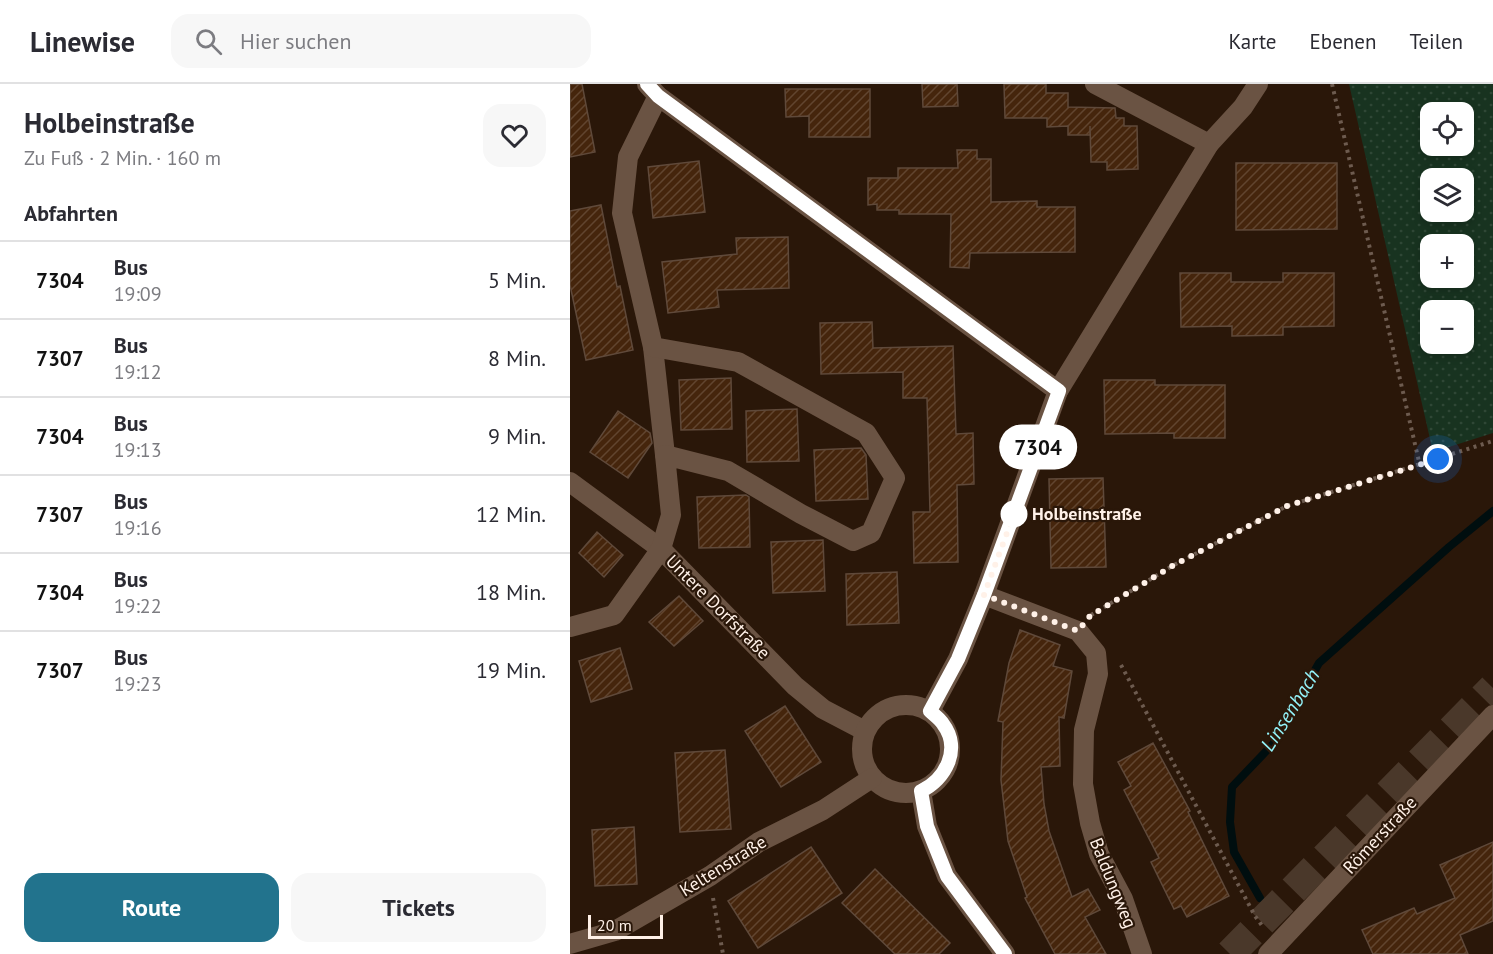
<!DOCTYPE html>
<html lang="de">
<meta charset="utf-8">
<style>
:root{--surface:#fff;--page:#f7f7f7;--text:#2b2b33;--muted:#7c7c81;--line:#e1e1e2;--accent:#22738d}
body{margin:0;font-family:"PT Sans",sans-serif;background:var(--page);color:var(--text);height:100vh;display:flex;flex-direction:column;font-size:22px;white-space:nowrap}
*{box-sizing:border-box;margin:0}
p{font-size:20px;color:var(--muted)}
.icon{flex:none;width:33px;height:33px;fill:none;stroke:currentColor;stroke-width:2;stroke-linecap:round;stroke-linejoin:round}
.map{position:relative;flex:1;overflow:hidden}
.side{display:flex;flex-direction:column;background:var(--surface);width:570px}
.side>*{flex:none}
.badge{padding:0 12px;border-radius:20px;font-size:21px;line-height:39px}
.fabs{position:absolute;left:850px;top:18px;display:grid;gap:12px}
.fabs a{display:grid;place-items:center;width:54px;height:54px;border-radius:12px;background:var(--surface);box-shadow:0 3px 9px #0003;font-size:30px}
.scale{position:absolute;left:18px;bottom:15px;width:75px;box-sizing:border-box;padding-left:6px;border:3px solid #fff1e8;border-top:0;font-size:16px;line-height:21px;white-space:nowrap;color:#fff1e8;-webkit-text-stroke:4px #2a1709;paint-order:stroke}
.you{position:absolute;width:30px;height:30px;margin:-15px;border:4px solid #fff;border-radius:50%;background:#1a73e8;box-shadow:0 0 0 9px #1a73e833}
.map>.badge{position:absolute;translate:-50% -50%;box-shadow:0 0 0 3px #fff}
h2{padding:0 24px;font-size:22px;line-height:54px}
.round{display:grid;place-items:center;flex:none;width:63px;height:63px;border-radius:18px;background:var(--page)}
.summary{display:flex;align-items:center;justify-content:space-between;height:102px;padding:0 24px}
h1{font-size:28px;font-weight:800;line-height:45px}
.button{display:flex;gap:12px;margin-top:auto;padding:12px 24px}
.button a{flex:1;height:69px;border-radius:18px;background:var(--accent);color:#fff;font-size:24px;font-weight:800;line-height:69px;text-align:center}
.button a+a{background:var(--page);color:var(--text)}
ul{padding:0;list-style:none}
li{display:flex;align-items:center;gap:18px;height:78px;padding:0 24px;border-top:2px solid var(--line)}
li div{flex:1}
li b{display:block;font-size:22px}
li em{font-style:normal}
li .badge{min-width:66px;font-weight:700;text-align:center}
header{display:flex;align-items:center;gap:36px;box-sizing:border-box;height:84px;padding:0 30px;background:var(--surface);border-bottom:2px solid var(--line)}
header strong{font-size:28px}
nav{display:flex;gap:33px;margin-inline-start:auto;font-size:21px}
.search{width:420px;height:54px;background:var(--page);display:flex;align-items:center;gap:15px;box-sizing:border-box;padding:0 21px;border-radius:18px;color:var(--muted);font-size:22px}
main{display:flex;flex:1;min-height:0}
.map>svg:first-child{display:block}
.garden{fill:url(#garden-dots);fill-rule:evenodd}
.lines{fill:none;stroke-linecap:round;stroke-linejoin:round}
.stream{stroke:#000e0f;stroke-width:8}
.building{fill:url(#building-hatch);stroke:#5f493a;stroke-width:1.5}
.primary-tunnel{stroke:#4a382a;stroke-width:30;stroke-dasharray:30 15;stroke-linecap:butt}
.path{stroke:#6d5b4f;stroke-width:4;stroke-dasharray:3 4.5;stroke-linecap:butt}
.minor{stroke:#6a5343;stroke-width:20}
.line-casing{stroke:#fff;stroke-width:14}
.line{stroke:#fff;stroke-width:9}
.walk{stroke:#fff1e8;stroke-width:6;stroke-dasharray:0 10.8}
.stop-dot{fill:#fff;stroke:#fff;stroke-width:3}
.labels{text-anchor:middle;stroke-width:4.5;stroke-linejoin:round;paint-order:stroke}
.stop-label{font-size:18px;font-weight:bold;fill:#fff1e8;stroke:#2a1709;text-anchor:start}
.street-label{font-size:18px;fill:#fff1e8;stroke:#2a1709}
.water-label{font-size:20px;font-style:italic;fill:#94f3fa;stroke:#2a1709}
</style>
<header>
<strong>Linewise</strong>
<div class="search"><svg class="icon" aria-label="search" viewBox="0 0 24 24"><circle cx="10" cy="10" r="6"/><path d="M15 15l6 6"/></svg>Hier suchen</div>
<nav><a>Karte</a><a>Ebenen</a><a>Teilen</a></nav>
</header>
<main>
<section class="side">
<div class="summary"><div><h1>Holbeinstraße</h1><p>Zu Fuß · 2 Min. · 160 m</p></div><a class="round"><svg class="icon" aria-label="heart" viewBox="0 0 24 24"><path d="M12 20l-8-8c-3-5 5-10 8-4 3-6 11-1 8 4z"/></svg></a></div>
<h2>Abfahrten</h2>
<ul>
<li><span class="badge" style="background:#fff;color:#111">7304</span><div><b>Bus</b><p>19:09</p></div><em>5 Min.</em></li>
<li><span class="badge" style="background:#fff;color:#111">7307</span><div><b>Bus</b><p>19:12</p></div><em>8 Min.</em></li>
<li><span class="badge" style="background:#fff;color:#111">7304</span><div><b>Bus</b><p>19:13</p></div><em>9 Min.</em></li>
<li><span class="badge" style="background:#fff;color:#111">7307</span><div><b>Bus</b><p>19:16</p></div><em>12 Min.</em></li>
<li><span class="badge" style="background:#fff;color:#111">7304</span><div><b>Bus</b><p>19:22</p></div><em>18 Min.</em></li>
<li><span class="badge" style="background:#fff;color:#111">7307</span><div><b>Bus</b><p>19:23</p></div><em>19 Min.</em></li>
</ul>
<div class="button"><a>Route</a><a>Tickets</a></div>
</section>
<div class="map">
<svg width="923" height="870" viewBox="0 0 923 870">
<defs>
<pattern id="garden-dots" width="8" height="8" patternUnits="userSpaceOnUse" patternTransform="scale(1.5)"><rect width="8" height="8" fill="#183320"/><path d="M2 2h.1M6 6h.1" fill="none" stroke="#2f4736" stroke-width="1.8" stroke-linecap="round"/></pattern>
<pattern id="building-hatch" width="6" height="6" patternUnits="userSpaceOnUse" patternTransform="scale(1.5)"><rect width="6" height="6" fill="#45250c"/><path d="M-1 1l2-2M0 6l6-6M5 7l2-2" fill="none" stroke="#61452f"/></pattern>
</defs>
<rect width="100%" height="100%" fill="#2a1709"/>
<path class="garden" d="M779 0H923V349L863 368ZM861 28H894V62H861ZM861 94H894V128H861ZM861 160H894V194H861ZM861 226H894V260H861Z"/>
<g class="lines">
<path class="stream" d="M690 814 664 768 660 738 662 703 703 660 749 579 879 463 923 427"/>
</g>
<g class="building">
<path d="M0 0H12L25 68 0 73Z"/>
<path d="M352 0H387L388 22 353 23Z"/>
<path d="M434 0H476V9H498V23L545 24 546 34H554V42H567L568 85 537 86V78H521L520 42V51H498V42L477 43V34H435Z"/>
<path d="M215 5H300V53H239V32L216 33Z"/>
<path d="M387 66H407V75H421V118L467 117V123H505V168L400 169 399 184 380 183 381 130H329V126H307V120L298 121V94H328V84H388Z"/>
<path d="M129 77 135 128 83 134 78 83Z"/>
<path d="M666 79H767V145L666 146Z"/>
<path d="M31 121 47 203 50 202 63 266 16 276 0 201V127Z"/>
<path d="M218 153 219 204 147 206 149 223 98 229 92 178 167 170 166 154Z"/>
<path d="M610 189H661V198H713V189H764V242L713 243V251L662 252V242L611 243Z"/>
<path d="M302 238 303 264 383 262 386 350 403 349 404 400 387 401 388 478 344 479 343 428H360L357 314H333V288L251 290 250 239Z"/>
<path d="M161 294 162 345 111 346 109 296Z"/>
<path d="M534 296H585V301H655V354H604V349L535 350Z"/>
<path d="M227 325 229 377 177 378 176 327Z"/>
<path d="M48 327 80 349 82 359 58 394 20 368Z"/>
<path d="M291 364 296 371 298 415 246 417 244 366Z"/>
<path d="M533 394 536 483 481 484 479 395Z"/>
<path d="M176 411 179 413 180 463 129 464 127 413Z"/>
<path d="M27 448 53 471 34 493 9 469Z"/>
<path d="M253 456 255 507 203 509 201 458Z"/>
<path d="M327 488 329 539 277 541 276 490Z"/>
<path d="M109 512 133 537 104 562 79 538Z"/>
<path d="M450 546 490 561 483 582 502 587 494 634 489 633 490 682 471 683 474 720 479 747 502 813 518 805 530 826 515 833 536 870H485L455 814 457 813 438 757 431 696 433 638 428 637 439 579Z"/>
<path d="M50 564 62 605 21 618 9 577Z"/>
<path d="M215 622 251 678 211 703 175 647Z"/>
<path d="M583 659 620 727 618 728 659 812 617 833 611 822 604 825 581 778 589 774 554 706 561 702 548 678Z"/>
<path d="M155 666 161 745 110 748 105 669Z"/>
<path d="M64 743 67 800 25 802 22 746Z"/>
<path d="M923 758V837L890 851 898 870H803L792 846 844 824 847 830 885 814 870 781Z"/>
<path d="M241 763 272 809 188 864 158 817Z"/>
<path d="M305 785 380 859 369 870H325L272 819Z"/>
</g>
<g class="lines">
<path class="primary-tunnel" d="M660 870 923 604"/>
<g class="path">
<path d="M762 0 850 382"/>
<path d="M521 531 604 481 717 422 923 357"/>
<path d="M551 581 685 832 693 843"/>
<path d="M143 814 153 870"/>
</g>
<g class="minor">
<path d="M77 0 88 12 488 307"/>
<path d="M525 0 639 60"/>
<path d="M83 263 95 371"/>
<path d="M0 398 91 465 225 602 253 625 295 647"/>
<path d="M414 511 508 547 526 569 528 590 514 646 513 700 520 739 529 770 553 815 572 870"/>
<path d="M0 543 44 531 91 465 101 431 95 371 158 387 231 430 283 457 301 449 325 394 296 349 168 278 83 263 52 129 58 73 88 12"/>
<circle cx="336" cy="665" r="44"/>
<path d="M360 627 388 575 414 511 488 307 639 60 673 23 688 0"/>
<path d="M351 707 357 742 377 792 435 870"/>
<path d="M0 860 45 847 140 792 189 758 253 726 302 694"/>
<path d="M698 870 923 631"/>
</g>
</g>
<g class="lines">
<g class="line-casing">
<path id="line" d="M77 0 88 12 489 307 414 511 388 575 360 627C364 631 370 635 373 640 392 665 375 696 351 707L357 742 377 792 435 870"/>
</g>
<use href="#line" class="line"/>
<path class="walk" d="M444 430 414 511 508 547 520 532 604 481 717 422 868 375"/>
</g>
<circle class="stop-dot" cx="444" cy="430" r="12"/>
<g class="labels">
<g class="stop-label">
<text x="462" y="436">Holbeinstraße</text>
</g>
<g class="street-label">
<text transform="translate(148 523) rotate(45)" y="6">Untere Dorfstraße</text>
<text transform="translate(810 751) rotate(-47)" y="6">Römerstraße</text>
<text transform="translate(153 782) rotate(-32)" y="6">Keltenstraße</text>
<text transform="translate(543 799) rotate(68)" y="6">Baldungweg</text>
</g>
<g class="water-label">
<text transform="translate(720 626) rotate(-58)" y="7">Linsenbach</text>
</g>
</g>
</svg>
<div class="fabs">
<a><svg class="icon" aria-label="locate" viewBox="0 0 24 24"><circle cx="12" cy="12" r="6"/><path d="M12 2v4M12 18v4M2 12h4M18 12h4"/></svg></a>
<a><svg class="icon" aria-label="layers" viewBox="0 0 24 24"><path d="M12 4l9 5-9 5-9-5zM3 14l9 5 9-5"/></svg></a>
<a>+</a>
<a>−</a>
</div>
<div class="scale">20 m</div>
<div class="you" style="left:868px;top:375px"></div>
<b class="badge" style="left:468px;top:363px;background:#fff;color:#111">7304</b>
</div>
</main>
